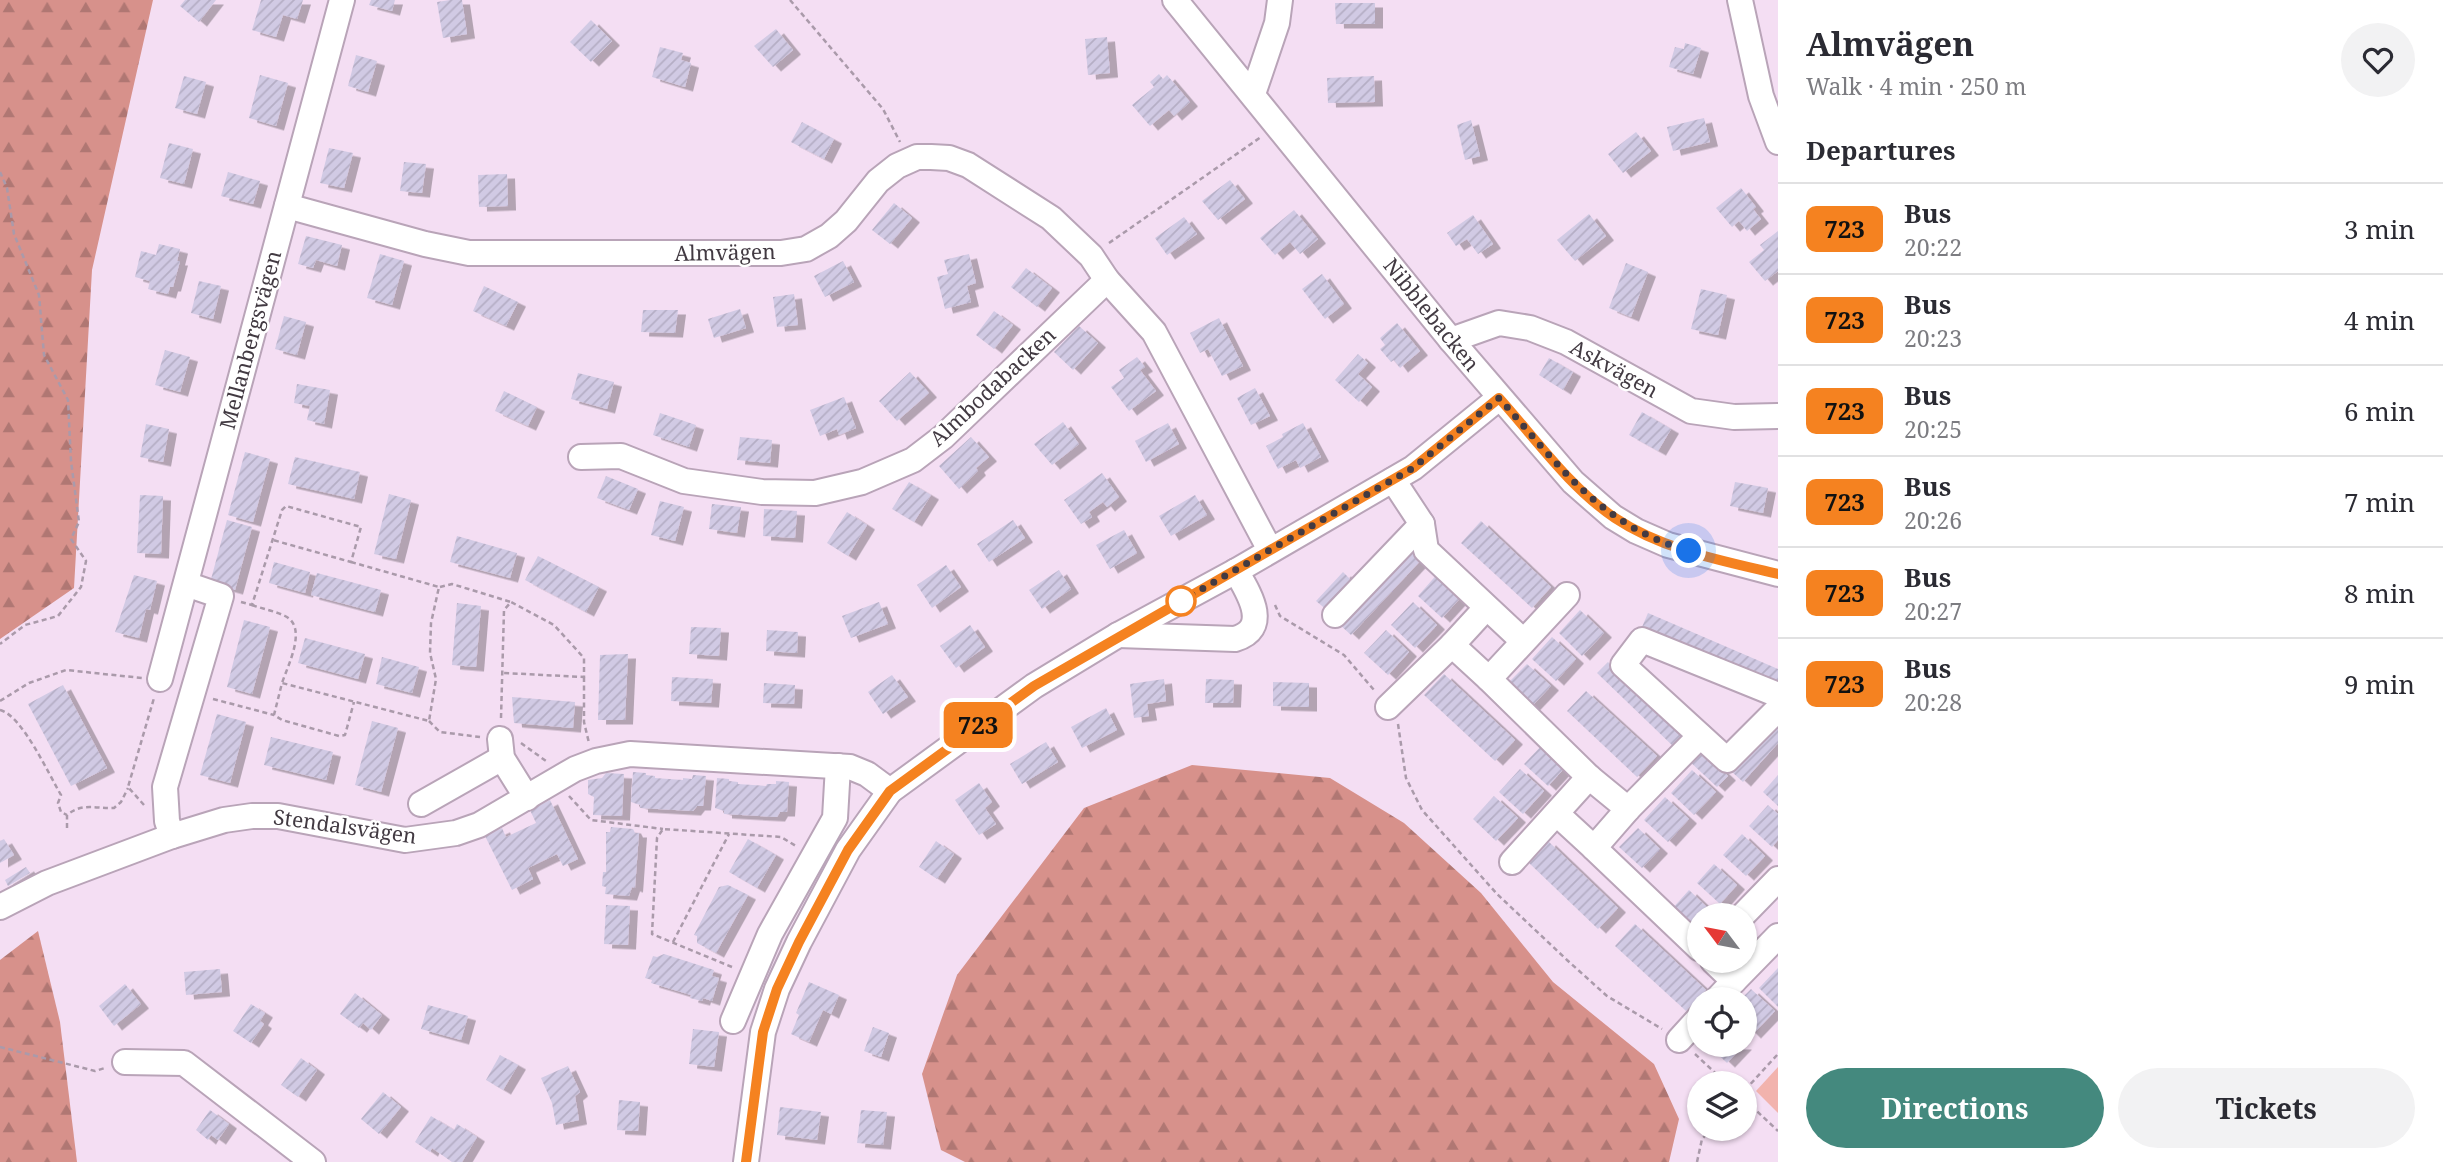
<!DOCTYPE html>
<meta charset="utf-8">
<style>
:root{--surface:#fff;--page:#f2f2f3;--text:#2b2b33;--muted:#7c7c81;--line:#e1e1e2;--accent:#44897e}
body{margin:0;font-family:"Noto Serif",serif;background:var(--page);color:var(--text);height:100vh;display:flex;flex-direction:column;font-size:26px;white-space:nowrap}
*{box-sizing:border-box;margin:0}
p{font-size:23px;color:var(--muted)}
.icon{flex:none;width:38px;height:38px;fill:none;stroke:currentColor;stroke-width:2;stroke-linecap:round;stroke-linejoin:round}
.map{position:relative;flex:1;overflow:hidden}
.details{display:flex;flex-direction:column;background:var(--surface);width:665px}
.details>*{flex:none}
.badge{padding:0 14px;border-radius:10px;font-size:24px;line-height:46px}
.needle{width:46px;rotate:302deg}
.controls{position:absolute;left:1687px;top:903px;display:grid;gap:14px}
.controls a{display:grid;place-items:center;width:70px;height:70px;border-radius:50%;background:var(--surface);box-shadow:0 2px 5px #0004;font-size:35px}
.you{position:absolute;width:35px;height:35px;margin:-18px;border:5px solid #fff;border-radius:50%;background:#1a73e8;box-shadow:0 0 0 10px #1a73e833}
.map>.badge{position:absolute;translate:-50% -50%;box-shadow:0 0 0 4px #fff}
h2{padding:0 28px;font-size:26px;line-height:63px}
.round{display:grid;place-items:center;flex:none;width:74px;height:74px;border-radius:37px;background:var(--page)}
.overview{display:flex;align-items:center;justify-content:space-between;height:119px;padding:0 28px}
h1{font-size:33px;font-weight:700;line-height:52px}
.action{display:flex;gap:14px;margin-top:auto;padding:14px 28px}
.action a{flex:1;height:80px;border-radius:42px;background:var(--accent);color:#fff;font-size:28px;font-weight:700;line-height:80px;text-align:center}
.action a+a{background:var(--page);color:var(--text)}
ul{padding:0;list-style:none}
li{display:flex;align-items:center;gap:21px;height:91px;padding:0 28px;border-top:2px solid var(--line)}
li div{flex:1}
li b{display:block;font-size:26px}
li em{font-style:normal}
li .badge{min-width:77px;font-weight:700;text-align:center}
main{display:flex;flex:1;min-height:0}
.map>svg:first-child{display:block}
.forest{fill:url(#forest-firs)}
.park{fill:#f2b3ad}
.building{fill:url(#building-hatch);filter:url(#shadow)}
.lines{fill:none;stroke-linecap:round;stroke-linejoin:round}
.minor-casing{stroke:#b9a4b8;stroke-width:28}
.path{stroke:#aa9aaa;stroke-width:2.5;stroke-dasharray:5 3.5;stroke-linecap:butt}
.minor{stroke:#fff;stroke-width:24}
.line-casing{stroke:#fff;stroke-width:16}
.line{stroke:#f58220;stroke-width:10}
.walk{stroke:#423a42;stroke-width:7;stroke-dasharray:0 12.6}
.stop-dot{fill:#fff;stroke:#f58220;stroke-width:3.5}
.labels{text-anchor:middle;stroke-width:5;stroke-linejoin:round;paint-order:stroke}
.street-label{font-size:21px;fill:#423a42;stroke:#fff}
</style>
<main>
<div class="map">
<svg width="1778" height="1162" viewBox="0 0 1778 1162">
<defs>
<pattern id="forest-firs" width="22" height="20" patternUnits="userSpaceOnUse" patternTransform="scale(1.75)"><rect width="22" height="20" fill="#d7918b"/><path d="M5 1l3.5 6h-7zM16 11l3.5 6h-7z" fill="#b07773"/></pattern>
<pattern id="building-hatch" width="6" height="6" patternUnits="userSpaceOnUse" patternTransform="scale(1.75)"><rect width="6" height="6" fill="#d1cae4"/><path d="M-1 1l2-2M0 6l6-6M5 7l2-2" fill="none" stroke="#b5aec5"/></pattern>
<filter id="shadow"><feDropShadow dx="8" dy="4.5" stdDeviation="0" flood-color="#0004"/></filter>
</defs>
<rect width="100%" height="100%" fill="#f4def3"/>
<g class="forest">
<path d="M0 0H153L92 270 74 588 0 639Z"/>
<path d="M1192 765 1330 778 1404 823 1481 893 1553 982 1654 1064 1679 1119 1669 1162H965L941 1150 922 1074 957 975 1084 808Z"/>
<path d="M38 931 60 1022 77 1162H0V960Z"/>
</g>
<path class="park" d="M1778 1067V1113L1756 1091Z"/>
<g class="building">
<path d="M185 0H216L199 22 180 6Z"/>
<path d="M261 0H303L297 19 283 15 276 37 252 30Z"/>
<path d="M371 0H395L392 11 369 5Z"/>
<path d="M450 0H462L467 34 443 38 437 2Z"/>
<path d="M1335 3H1375V24H1336Z"/>
<path d="M591 20 612 41 591 62 570 42Z"/>
<path d="M776 29 793 50 773 67 754 46Z"/>
<path d="M1107 37 1110 73 1088 75 1085 39Z"/>
<path d="M1685 43 1701 48 1693 74 1669 67 1675 47 1684 49Z"/>
<path d="M660 47 683 53 681 60 691 63 685 87 652 77Z"/>
<path d="M356 55 377 61 368 92 348 86Z"/>
<path d="M1159 74 1163 79 1167 75 1190 102 1174 116 1169 110 1150 126 1132 105 1154 87 1150 82Z"/>
<path d="M260 75 288 83 276 126 249 118Z"/>
<path d="M184 76 206 82 197 114 175 108Z"/>
<path d="M1374 76 1375 102 1328 103 1327 78Z"/>
<path d="M1704 118 1710 142 1673 151 1667 127Z"/>
<path d="M1471 120 1480 156 1465 160 1457 125Z"/>
<path d="M802 122 834 139 824 159 791 142Z"/>
<path d="M1636 132 1651 151 1623 173 1608 154Z"/>
<path d="M169 143 193 149 184 184 160 178Z"/>
<path d="M329 148 353 153 344 188 320 183Z"/>
<path d="M404 162 426 164 422 193 400 191Z"/>
<path d="M228 172 260 181 253 204 221 196Z"/>
<path d="M507 174 508 206 479 207 478 175Z"/>
<path d="M1230 180 1245 199 1218 220 1202 201Z"/>
<path d="M1741 188 1756 207 1753 209 1761 219 1747 231 1739 221 1732 227 1716 208Z"/>
<path d="M894 203 912 218 890 244 872 230Z"/>
<path d="M1294 210 1318 239 1300 254 1290 242 1275 255 1260 238Z"/>
<path d="M1589 214 1606 236 1575 261 1557 240Z"/>
<path d="M1473 215 1493 244 1478 254 1467 239 1456 246 1447 233Z"/>
<path d="M1184 217 1197 234 1167 255 1155 238Z"/>
<path d="M1778 231V271L1765 281 1749 262 1764 250 1760 245Z"/>
<path d="M306 236 342 245 337 266 316 260 313 268 298 264Z"/>
<path d="M159 244 180 249 177 261H180L173 287H170L168 294 148 289 150 281 135 277 141 251 156 255Z"/>
<path d="M380 254 404 261 392 305 367 298Z"/>
<path d="M969 254 976 283 967 286 971 302 945 309 937 277 948 274 944 260Z"/>
<path d="M843 261 854 282 825 297 814 276Z"/>
<path d="M1626 263 1648 272 1631 317 1609 308Z"/>
<path d="M1026 268 1052 288 1037 307 1011 287Z"/>
<path d="M1322 274 1344 304 1325 319 1302 289Z"/>
<path d="M199 281 221 286 213 319 191 313Z"/>
<path d="M484 286 518 302 506 326 473 311Z"/>
<path d="M1701 289 1727 295 1718 335 1691 329Z"/>
<path d="M794 294 798 325 777 327 773 297Z"/>
<path d="M740 309 746 328 714 338 708 319Z"/>
<path d="M643 310H678L675 333 641 332Z"/>
<path d="M994 311 1013 325 994 349 976 335Z"/>
<path d="M284 316 306 322 297 355 275 349Z"/>
<path d="M1219 318 1243 366 1222 376 1208 349 1200 353 1190 333Z"/>
<path d="M1397 323 1420 351 1400 368 1394 360 1391 362 1380 349 1385 345 1380 338Z"/>
<path d="M1079 326 1098 343 1073 370 1054 352Z"/>
<path d="M165 350 190 357 180 392 155 385Z"/>
<path d="M1358 354 1368 363 1358 374 1372 387 1359 402 1335 380Z"/>
<path d="M1137 357 1145 367 1140 370 1156 391 1129 411 1111 387 1124 378 1119 370Z"/>
<path d="M1549 358 1573 372 1563 390 1539 375Z"/>
<path d="M910 372 929 393 897 421 879 401Z"/>
<path d="M578 373 614 382 607 409 571 399Z"/>
<path d="M297 384 330 390 324 424 307 420 310 406 294 403Z"/>
<path d="M1255 388 1270 416 1251 425 1237 398Z"/>
<path d="M504 391 537 407 528 426 495 411Z"/>
<path d="M844 397 856 428 839 435 837 429 820 436 810 410Z"/>
<path d="M1642 412 1671 429 1658 451 1629 435Z"/>
<path d="M660 413 696 425 689 447 653 435Z"/>
<path d="M1063 422 1079 444 1052 465 1034 444Z"/>
<path d="M1168 423 1179 444 1146 462 1135 441Z"/>
<path d="M1303 423 1321 457 1300 468 1296 460 1278 469 1266 446 1283 437 1282 434Z"/>
<path d="M146 424 169 429 163 462 140 457Z"/>
<path d="M740 437 772 440 770 463 737 460Z"/>
<path d="M971 437 989 457 976 468 978 471 959 489 939 466Z"/>
<path d="M245 452 270 459 253 522 228 515Z"/>
<path d="M295 457 360 472 354 499 288 484Z"/>
<path d="M1102 473 1119 497 1107 507 1103 502 1089 512 1092 517 1081 524 1064 500Z"/>
<path d="M606 476 638 489 629 510 597 498Z"/>
<path d="M909 482 931 495 914 522 892 509Z"/>
<path d="M1735 482 1768 488 1763 513 1730 506Z"/>
<path d="M389 494 411 500 396 559 374 554Z"/>
<path d="M140 495 163 496 161 554 137 553Z"/>
<path d="M1195 495 1207 515 1171 536 1159 516Z"/>
<path d="M660 501 684 507 675 541 651 535Z"/>
<path d="M712 504 741 507 737 533 709 529Z"/>
<path d="M764 509 797 511 795 538 763 536Z"/>
<path d="M847 512 867 525 848 556 827 543Z"/>
<path d="M227 520 252 527 235 590 210 583Z"/>
<path d="M1013 520 1025 538 989 562 977 544Z"/>
<path d="M1481 521 1551 587 1532 608 1461 543Z"/>
<path d="M1124 530 1137 553 1110 569 1096 545Z"/>
<path d="M457 536 517 553 510 578 450 562Z"/>
<path d="M1411 548 1422 559 1351 635 1339 624Z"/>
<path d="M538 556 599 587 586 612 525 580Z"/>
<path d="M274 562 310 572 305 593 269 583Z"/>
<path d="M946 565 961 587 932 608 917 585Z"/>
<path d="M1059 570 1071 589 1042 609 1029 590Z"/>
<path d="M1343 572 1354 583 1328 611 1316 601Z"/>
<path d="M1439 572 1463 595 1442 618 1418 596Z"/>
<path d="M317 573 381 590 375 612 311 595Z"/>
<path d="M134 575 157 581 150 610 146 609 139 638 115 632Z"/>
<path d="M879 602 888 624 851 638 842 616Z"/>
<path d="M1413 602 1437 625 1415 648 1391 625Z"/>
<path d="M457 603 481 606 476 667 452 665Z"/>
<path d="M1580 610 1604 633 1582 656 1559 633Z"/>
<path d="M1648 613 1778 669V687L1642 627Z"/>
<path d="M244 620 270 627 252 694 227 687Z"/>
<path d="M970 625 985 647 956 668 940 646Z"/>
<path d="M691 627 721 628 719 656 689 654Z"/>
<path d="M767 630 798 632 797 653 766 651Z"/>
<path d="M1386 630 1409 652 1388 675 1364 653Z"/>
<path d="M1552 637 1576 659 1556 681 1532 659Z"/>
<path d="M305 638 365 654 358 679 298 663Z"/>
<path d="M628 654 625 720H598L600 655Z"/>
<path d="M382 657 419 667 412 693 376 684Z"/>
<path d="M1608 662 1687 738 1676 749 1597 673Z"/>
<path d="M1527 664 1551 686 1529 709 1505 686Z"/>
<path d="M1444 674 1515 740 1495 761 1424 695Z"/>
<path d="M892 675 908 697 883 714 868 692Z"/>
<path d="M672 677 713 679 711 703 671 701Z"/>
<path d="M1164 679 1166 701 1147 704 1149 716 1134 718 1130 684Z"/>
<path d="M1206 679 1234 680 1233 703H1205Z"/>
<path d="M1273 682 1309 683V707L1273 706Z"/>
<path d="M764 683 795 685 794 704 763 703Z"/>
<path d="M63 685 107 768 71 786 28 704Z"/>
<path d="M1586 691 1657 756 1637 777 1567 711Z"/>
<path d="M512 697 575 702 573 728 514 723Z"/>
<path d="M1106 708 1117 730 1082 748 1071 727Z"/>
<path d="M217 714 246 722 230 783 200 775Z"/>
<path d="M1778 720V743L1743 782 1731 771Z"/>
<path d="M372 721 398 728 381 792 355 785Z"/>
<path d="M271 737 333 752 326 780 264 765Z"/>
<path d="M1546 741 1569 763 1548 786 1524 764Z"/>
<path d="M1046 742 1058 762 1022 784 1010 764Z"/>
<path d="M1699 749 1728 776 1717 787 1688 760Z"/>
<path d="M1520 769 1544 791 1523 814 1499 792Z"/>
<path d="M1692 770 1716 792 1694 815 1671 793Z"/>
<path d="M633 772 646 773V775L655 776V778L683 780V778L692 779 693 775 706 776 703 806H697L693 811 640 808V805L631 802Z"/>
<path d="M606 773 624 774 622 816 593 815 594 797 588 794V780L602 778Z"/>
<path d="M1778 775V806L1763 792Z"/>
<path d="M717 778 729 779V781L738 782V784L766 786 767 784H776V781L789 782 787 812H780L777 817 724 814V811L715 808Z"/>
<path d="M979 783 992 802 985 808 996 824 979 835 955 800Z"/>
<path d="M1494 796 1518 818 1496 841 1473 819Z"/>
<path d="M1665 797 1689 819 1668 842 1644 820Z"/>
<path d="M550 800 578 859 563 866 557 854 528 868 533 879 512 890 485 836 502 828 506 837 536 823 530 810Z"/>
<path d="M1768 805 1778 814V840L1772 847 1749 826Z"/>
<path d="M611 827 633 829 635 833H639L635 888 632 887 629 896 605 894 606 887 602 886 603 872H606V832H610Z"/>
<path d="M1638 828 1660 849 1642 868 1619 847Z"/>
<path d="M1742 834 1765 856 1746 876 1723 855Z"/>
<path d="M4 839 14 855 0 863V841Z"/>
<path d="M748 839 776 855 757 888 729 872Z"/>
<path d="M936 841 954 854 937 879 919 867Z"/>
<path d="M1548 841 1618 908 1598 929 1528 862Z"/>
<path d="M1714 864 1737 885 1720 904 1697 883Z"/>
<path d="M26 867 30 873 8 886 5 880Z"/>
<path d="M728 885 748 895 716 953 697 943V936L694 935 719 887Z"/>
<path d="M1689 890 1712 912 1708 915H1699V925L1693 931 1671 910Z"/>
<path d="M606 905 630 906 628 945 604 944Z"/>
<path d="M1635 924 1706 990 1686 1011 1615 946Z"/>
<path d="M664 954 714 970 712 976 719 978 712 1001 703 998 702 1001 690 998 691 995 651 983 652 980 645 978 653 956 657 957Z"/>
<path d="M1778 968V1007L1759 988Z"/>
<path d="M220 969 222 992 186 995 184 972Z"/>
<path d="M809 982 839 995 831 1014 823 1010 809 1042 791 1034 799 1015 796 1013Z"/>
<path d="M125 984 141 1004 114 1026 99 1006Z"/>
<path d="M1751 989 1775 1011 1753 1034 1745 1026V999H1741Z"/>
<path d="M355 993 382 1015 371 1030 363 1023 359 1028 340 1014Z"/>
<path d="M251 1004 265 1013 260 1021 264 1024 251 1043 233 1031Z"/>
<path d="M428 1005 468 1016 461 1040 421 1029Z"/>
<path d="M873 1027 889 1033 881 1057 864 1051Z"/>
<path d="M693 1029 719 1032 714 1067 689 1064Z"/>
<path d="M1708 1045H1744L1727 1063Z"/>
<path d="M500 1055 518 1065 503 1090 486 1080Z"/>
<path d="M301 1058 317 1070 298 1097 281 1085Z"/>
<path d="M568 1066 580 1092 575 1096 579 1120 556 1125 552 1103 541 1078Z"/>
<path d="M383 1092 401 1107 379 1134 361 1119Z"/>
<path d="M619 1100 640 1102 638 1131 617 1130Z"/>
<path d="M780 1107 821 1112 817 1140 777 1135Z"/>
<path d="M210 1110 229 1124 218 1140 211 1135 208 1140 196 1130Z"/>
<path d="M861 1110 887 1112 883 1145 857 1143Z"/>
<path d="M431 1116 454 1130 457 1124 477 1137 462 1162H452L432 1148 430 1152 415 1142Z"/>
</g>
<g class="lines">
<g class="minor-casing">
<g id="minor">
<path d="M1175 0 1451 340 1573 482 1613 517 1636 531 1668 545 1778 574"/>
<path d="M1740 0 1761 96 1778 142"/>
<path d="M1253 94 1277 23 1280 0"/>
<path d="M287 206 425 244 469 253H781L806 249 829 236 846 221 878 181 897 166 917 157H931L949 158 968 165 1051 218 1091 256 1107 280 1154 332 1270 550"/>
<path d="M1451 340 1499 323 1530 328 1566 342 1691 411 1734 417 1778 416"/>
<path d="M581 457 621 456 684 481 762 492 815 493 862 482 913 460 943 437 1107 280"/>
<path d="M1393 480 1422 524 1426 550 1523 641"/>
<path d="M1567 595 1489 679 1589 777 1628 809 1594 848 1699 948"/>
<path d="M1335 615 1422 524"/>
<path d="M1118 635 1235 639C1272 628 1248 592 1236 571"/>
<path d="M1452 645 1489 679"/>
<path d="M160 679 342 0"/>
<path d="M1778 695 1642 640 1623 665 1727 760 1778 709"/>
<path d="M1388 707 1452 645 1486 608"/>
<path d="M500 739 502 758 527 798"/>
<path d="M421 804 502 758"/>
<path d="M1628 809 1700 736"/>
<path d="M1557 814 1594 848"/>
<path d="M172 836 167 821 165 787 221 596 186 584"/>
<path d="M1512 862 1589 777"/>
<path d="M0 907 47 883 172 836 224 820 252 816H278L405 840 456 833 479 825 575 769 596 761 630 754 850 767 867 774 890 791"/>
<path d="M1743 915 1778 879"/>
<path d="M1713 961 1734 981 1778 936"/>
<path d="M1717 999 1734 981"/>
<path d="M733 1021 770 934 835 818 838 766"/>
<path d="M1679 1040 1699 1018"/>
<path d="M125 1062 184 1063 313 1162"/>
<path d="M746 1162 763 1032 777 989 799 942 848 850 890 791 1034 686 1118 635 1236 571 1413 468 1499 398"/>
</g>
</g>
<g class="path">
<path d="M790 0 883 109 900 142"/>
<path d="M0 172 7 188 14 234 39 295 44 355 68 400 71 461 79 522 71 539 86 561 81 587 58 616 25 625 0 644"/>
<path d="M1109 243 1261 137"/>
<path d="M351 562 439 587 431 623 430 653 436 679 429 721 282 683 274 715 282 720 339 736 345 735 354 702"/>
<path d="M440 587 452 584 511 602"/>
<path d="M241 602 252 605 282 510 286 506 361 527 351 562 273 540"/>
<path d="M252 605C263 609 275 611 285 616 308 627 288 665 282 683"/>
<path d="M1275 605 1280 616 1344 655 1374 690"/>
<path d="M584 677V722L589 743"/>
<path d="M213 699 274 715"/>
<path d="M0 701 29 683 66 670 142 678"/>
<path d="M0 710C22 715 49 775 61 795L58 803 61 812 67 815"/>
<path d="M501 718 504 610 511 602 554 625 584 658V677L504 673"/>
<path d="M429 721 440 732 480 737"/>
<path d="M1398 724 1406 778 1422 810 1497 894 1567 960 1607 996 1662 1029"/>
<path d="M521 743 546 761"/>
<path d="M569 796 591 820 663 829"/>
<path d="M144 805 128 787 154 698"/>
<path d="M67 828V815C83 802 96 809 114 808L121 802 128 788"/>
<path d="M673 942 729 834"/>
<path d="M732 967 652 934 657 838 663 829 781 837 796 846"/>
<path d="M0 1047 95 1071 105 1068"/>
<path d="M1695 1054 1726 1083"/>
<path d="M1745 1090 1778 1054"/>
<path d="M1745 1100 1778 1131"/>
<path d="M1697 1162 1702 1139 1711 1129"/>
</g>
<use href="#minor" class="minor"/>
</g>
<g class="lines">
<g class="line-casing">
<path id="line" d="M746 1162 763 1032 777 989 799 942 848 850 890 791 1034 686 1413 468 1499 398C1535 438 1570 488 1615 518 1663 550 1723 561 1778 574"/>
</g>
<use href="#line" class="line"/>
<path class="walk" d="M1181 601 1413 468 1499 398C1559 465 1599 525 1689 551"/>
</g>
<circle class="stop-dot" cx="1181" cy="601" r="14"/>
<g class="labels">
<g class="street-label">
<text transform="translate(725 253) rotate(-1)" y="7">Almvägen</text>
<text transform="translate(1431 315) rotate(51)" y="7">Nibblebacken</text>
<text transform="translate(251 340) rotate(-75)" y="7">Mellanbergsvägen</text>
<text transform="translate(1614 369) rotate(29)" y="7">Askvägen</text>
<text transform="translate(993 387) rotate(-43)" y="7">Almbodabacken</text>
<text transform="translate(345 827) rotate(8)" y="7">Stendalsvägen</text>
</g>
</g>
</svg>
<div class="controls">
<a><svg class="needle" viewBox="-14 -14 28 28"><path d="M0-13l5 13h-10z" fill="#e53935"/><path d="M0 13l5-13h-10z" fill="#7c7c81"/></svg></a>
<a><svg class="icon" aria-label="locate" viewBox="0 0 24 24"><circle cx="12" cy="12" r="6"/><path d="M12 2v4M12 18v4M2 12h4M18 12h4"/></svg></a>
<a><svg class="icon" aria-label="layers" viewBox="0 0 24 24"><path d="M12 4l9 5-9 5-9-5zM3 14l9 5 9-5"/></svg></a>
</div>
<div class="you" style="left:1689px;top:551px"></div>
<b class="badge" style="left:978px;top:725px;background:#f58220;color:#111">723</b>
</div>
<section class="details">
<div class="overview"><div><h1>Almvägen</h1><p>Walk · 4 min · 250 m</p></div><a class="round"><svg class="icon" aria-label="heart" viewBox="0 0 24 24"><path d="M12 20l-8-8c-3-5 5-10 8-4 3-6 11-1 8 4z"/></svg></a></div>
<h2>Departures</h2>
<ul>
<li><span class="badge" style="background:#f58220;color:#111">723</span><div><b>Bus</b><p>20:22</p></div><em>3 min</em></li>
<li><span class="badge" style="background:#f58220;color:#111">723</span><div><b>Bus</b><p>20:23</p></div><em>4 min</em></li>
<li><span class="badge" style="background:#f58220;color:#111">723</span><div><b>Bus</b><p>20:25</p></div><em>6 min</em></li>
<li><span class="badge" style="background:#f58220;color:#111">723</span><div><b>Bus</b><p>20:26</p></div><em>7 min</em></li>
<li><span class="badge" style="background:#f58220;color:#111">723</span><div><b>Bus</b><p>20:27</p></div><em>8 min</em></li>
<li><span class="badge" style="background:#f58220;color:#111">723</span><div><b>Bus</b><p>20:28</p></div><em>9 min</em></li>
</ul>
<div class="action"><a>Directions</a><a>Tickets</a></div>
</section>
</main>
